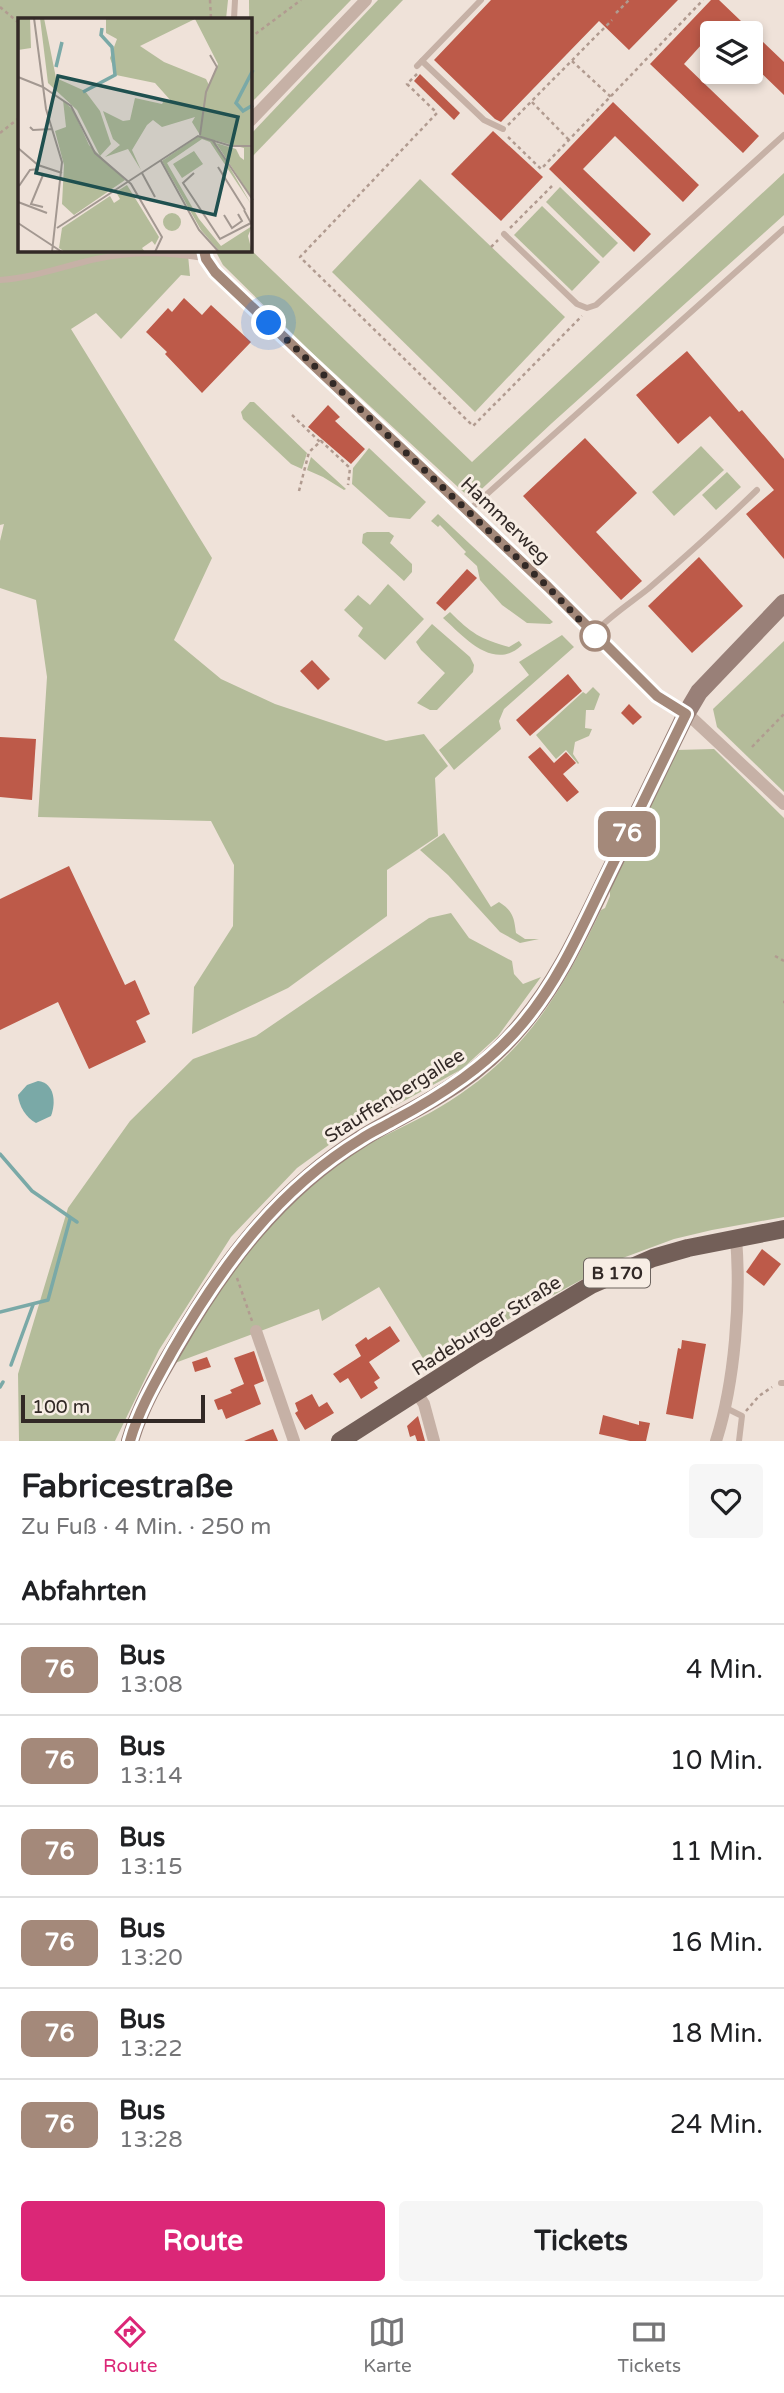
<!DOCTYPE html>
<html lang="de">
<meta charset="utf-8">
<style>
:root{--surface:#fff;--page:#f6f6f6;--text:#202124;--muted:#757577;--line:#e0e0e0;--accent:#db2777}
body{margin:0;font-family:"Varela Round",sans-serif;background:var(--page);color:var(--text);height:100vh;display:flex;flex-direction:column;font-size:26px;white-space:nowrap}
*{box-sizing:border-box;margin:0}
p{font-size:23px;color:var(--muted)}
.icon{flex:none;width:38px;height:38px;fill:none;stroke:currentColor;stroke-width:2;stroke-linecap:round;stroke-linejoin:round}
.map{position:relative;height:1441px;overflow:hidden}
.details{display:flex;flex-direction:column;background:var(--surface);flex:1}
.details>*{flex:none}
.badge{padding:0 14px;border-radius:10px;font-size:24px;line-height:46px}
.controls{position:absolute;left:700px;top:21px;display:grid;gap:14px}
.controls a{display:grid;place-items:center;width:63px;height:63px;border-radius:7px;background:var(--surface);box-shadow:0 4px 10px #0003;font-size:35px}
.scale{position:absolute;left:21px;bottom:18px;width:184px;box-sizing:border-box;padding-left:7px;border:4px solid #322926;border-top:0;font-size:19px;line-height:24px;white-space:nowrap;color:#322926;-webkit-text-stroke:5px #f7ede4;paint-order:stroke}
.you{position:absolute;width:35px;height:35px;margin:-18px;border:5px solid #fff;border-radius:50%;background:#1a73e8;box-shadow:0 0 0 10px #1a73e833}
.map>.badge{position:absolute;translate:-50% -50%;box-shadow:0 0 0 4px #fff}
h2{padding:0 21px;font-size:26px;line-height:63px}
.round{display:grid;place-items:center;flex:none;width:74px;height:74px;border-radius:7px;background:var(--page)}
.head{display:flex;align-items:center;justify-content:space-between;height:119px;padding:0 21px}
h1{font-size:33px;font-weight:700;line-height:52px}
.cta{display:flex;gap:14px;margin-top:auto;padding:14px 21px}
.cta a{flex:1;height:80px;border-radius:7px;background:var(--accent);color:#fff;font-size:28px;font-weight:700;line-height:80px;text-align:center}
.cta a+a{background:var(--page);color:var(--text)}
ul{padding:0;list-style:none}
li{display:flex;align-items:center;gap:21px;height:91px;padding:0 21px;border-top:2px solid var(--line)}
li div{flex:1}
li b{display:block;font-size:26px}
li em{font-style:normal}
li .badge{min-width:77px;font-weight:700;text-align:center}
.menu{display:flex;justify-content:space-around;align-items:center;height:98px;border-top:2px solid var(--line);background:var(--surface);font-size:19px;color:var(--muted)}
.menu a{display:grid;justify-items:center;gap:4px}
.menu .on{color:var(--accent)}
.map>svg:first-child{display:block}
.green{fill:#b4bc9a}
.water{fill:#7aa9a7}
.lines{fill:none;stroke-linecap:round;stroke-linejoin:round}
.stream{stroke:#7aa9a7;stroke-width:3.5}
.building{fill:#bd5a49}
.path{stroke:#b19b90;stroke-width:2.5;stroke-dasharray:3.5 3.5;stroke-linecap:butt}
.service{stroke:#c6b1a6;stroke-width:6}
.minor{stroke:#c6b1a6;stroke-width:12}
.secondary{stroke:#998078;stroke-width:18}
.primary{stroke:#735f58;stroke-width:18}
.line-casing{stroke:#fff;stroke-width:16}
.line{stroke:#a4897a;stroke-width:10}
.walk{stroke:#322926;stroke-width:7;stroke-dasharray:0 12.6}
.stop-dot{fill:#fff;stroke:#a4897a;stroke-width:3.5}
.labels{text-anchor:middle;stroke-width:6;stroke-linejoin:round;paint-order:stroke}
.shield{fill:#f7ede4;stroke:#6d645f;stroke-width:2}
.shield-label{font-size:18px;font-weight:bold;fill:#322926}
.street-label{font-size:19px;fill:#322926;stroke:#f7ede4}
.inset-river{fill:none;stroke:#7aa9a7;stroke-width:3.5}
.inset-road{fill:none;stroke:#a39891;stroke-width:2}
.view{fill:#1f504f;fill-opacity:0.15;stroke:#1f504f;stroke-width:3.5}
.inset-edge{fill:none;stroke:#322926;stroke-width:3.5}
</style>
<div class="map">
<svg width="784" height="1441" viewBox="0 0 784 1441">
<rect width="100%" height="100%" fill="#efe2d9"/>
<g class="green">
<path d="M0 0H228L226 19H19V250H204L206 259 188 255 190 276 181 275 121 339 96 313 71 329 212 558 174 640 221 679 275 704 386 741 424 734 448 766 435 778 438 836 387 870V916L288 988 192 1034 194 987 233 926 234 865 211 821 38 817 47 677 36 600 0 588V541L4 524 0 525Z"/>
<path d="M249 0H351L250 104Z"/>
<path d="M378 0H403L250 159V135Z"/>
<path d="M784 173V215L552 423 471 499 310 351 223 265 215 250 250 249 472 462Z"/>
<path d="M420 179 565 317 475 412 332 272Z"/>
<path d="M560 187 618 243 603 258 546 202Z"/>
<path d="M542 206 600 262 572 291 514 235Z"/>
<path d="M250 402H254L307 453 302 469 291 464 243 419 241 412Z"/>
<path d="M701 446 724 470 674 516 652 492Z"/>
<path d="M369 448 426 502 410 519 389 517 352 484 353 468Z"/>
<path d="M311 457 346 489 344 490 323 477 307 470Z"/>
<path d="M727 472 741 487 716 510 702 495Z"/>
<path d="M438 514 553 622 550 624 527 623 502 605 480 580 477 566 464 554 466 552 440 525 438 527 431 521Z"/>
<path d="M367 532H389L394 536 390 543 412 564V572L404 581 362 543 363 534Z"/>
<path d="M388 584 424 619 385 660 358 636 363 628 344 610 358 595 370 605Z"/>
<path d="M450 612C471 633 480 639 509 647L519 641 522 645C494 672 464 637 443 618Z"/>
<path d="M432 624 470 657 474 665 473 672 437 710H430L417 703 445 673 421 650 416 642Z"/>
<path d="M562 635 574 647 504 709 499 721 501 729 454 770 439 750 529 675 519 662Z"/>
<path d="M784 641V792L717 727 713 709Z"/>
<path d="M593 687 600 694 594 710H586L585 728 592 729 589 736 575 742 573 754 579 763 578 764 566 750 556 759 536 735 583 692 586 694Z"/>
<path d="M714 749 784 818V1217L712 1230 674 1239 620 1259 507 1320 483 1327 429 1368 379 1287 322 1321 319 1309 175 1363C194 1332 212 1298 234 1268 263 1229 308 1187 347 1158 375 1137 411 1125 440 1107 524 1057 560 995 601 910L605 908 610 896V890L676 750Z"/>
<path d="M444 833 491 907 499 902C513 911 514 917 516 933L525 939H539L520 943 500 932 448 875 420 850Z"/>
<path d="M451 913 469 938 512 961 514 974 523 984 541 977 498 1036 462 1069 344 1134 297 1168 231 1237 159 1350 115 1441H19L18 1374 68 1208 130 1121 193 1059 256 1036 429 918Z"/>
</g>
<path class="water" d="M38 1081C55 1083 56 1103 51 1116L36 1123C26 1118 19 1106 18 1095L27 1085Z"/>
<g class="lines">
<g class="stream">
<path d="M0 1154 32 1191 77 1222"/>
<path d="M0 1312 48 1300 70 1219"/>
<path d="M11 1365 33 1305"/>
<path d="M0 1387 3 1382"/>
</g>
</g>
<g class="building">
<path d="M491 0H678L629 50 599 21 501 122 495 119 434 60Z"/>
<path d="M711 0H719L784 62V95L751 63V33H712L684 64 759 136 743 153 650 64Z"/>
<path d="M420 74 460 113 454 120 414 81Z"/>
<path d="M613 102 699 185 683 202 615 136 583 169 651 234 634 252 549 169Z"/>
<path d="M493 131 543 177 501 221 451 174Z"/>
<path d="M184 298 202 315 211 305 251 342 202 393 165 354 167 352 146 332 168 308 172 312Z"/>
<path d="M687 351 739 412 742 410 784 459V559L746 514 774 490 710 416 678 444 636 395Z"/>
<path d="M328 405 340 417 335 421 365 449 351 464 308 427Z"/>
<path d="M585 438 637 493 596 532 642 581 621 600 523 496Z"/>
<path d="M699 557 743 606 692 653 648 606Z"/>
<path d="M467 569 477 578 445 611 436 603Z"/>
<path d="M312 660 330 679 318 690 300 671Z"/>
<path d="M568 674 582 691 530 736 516 720Z"/>
<path d="M629 704 642 717 633 725 621 713Z"/>
<path d="M0 737 36 739 32 800 0 797Z"/>
<path d="M540 747 554 763 566 752 576 763 563 774 579 792 567 802 528 757Z"/>
<path d="M69 866 125 985 135 980 150 1014 136 1021 146 1042 89 1069 58 1002 0 1030V899Z"/>
<path d="M762 1249 781 1264 764 1286 746 1272Z"/>
<path d="M390 1326 400 1341 369 1362 380 1378 374 1382 378 1388 361 1399 348 1378 340 1383 333 1374 361 1356 355 1345 366 1337 368 1340Z"/>
<path d="M682 1340 706 1344 693 1419 666 1414 678 1348 681 1349Z"/>
<path d="M254 1351 264 1381 254 1385 261 1404 226 1419 222 1409 218 1410 214 1400 232 1393 230 1390 244 1384 234 1358Z"/>
<path d="M207 1357 211 1367 195 1372 192 1362Z"/>
<path d="M312 1394 319 1407 327 1402 334 1413 305 1430 295 1413 298 1411 295 1403Z"/>
<path d="M603 1415 639 1425V1421L650 1423 646 1441H630L599 1434Z"/>
<path d="M418 1416 425 1441H417L415 1435 410 1437 407 1426Z"/>
<path d="M273 1429 278 1441H244Z"/>
</g>
<g class="lines">
<g class="path">
<path d="M210 0 211 19"/>
<path d="M0 7 19 23"/>
<path d="M616 13 629 0"/>
<path d="M250 38 301 0"/>
<path d="M572 61 611 97"/>
<path d="M417 74 407 84 437 113 300 257 473 426 582 316"/>
<path d="M532 102 569 140"/>
<path d="M508 125 612 20"/>
<path d="M0 133 19 118"/>
<path d="M508 137 541 169 703 0"/>
<path d="M510 228 552 186"/>
<path d="M491 247 498 240"/>
<path d="M292 415 320 442"/>
<path d="M299 491 309 452 321 441 350 468 348 485"/>
<path d="M752 747 784 714"/>
<path d="M775 956 784 961"/>
<path d="M783 1002H784"/>
<path d="M237 1278 252 1321"/>
<path d="M746 1411 759 1396 772 1387"/>
</g>
<g class="service">
<path d="M234 19 235 0"/>
<path d="M422 61 484 120 503 129"/>
<path d="M417 66 481 0"/>
<path d="M504 234 577 304 587 308 596 305 784 135"/>
<path d="M0 280C32 278 64 266 96 259 131 251 169 252 204 258"/>
<path d="M468 511 784 229"/>
<path d="M593 634C610 616 629 604 648 589 685 557 722 524 757 490"/>
<path d="M781 1383H784"/>
<path d="M726 1408 742 1416 739 1441"/>
</g>
<g class="minor">
<path d="M250 121 366 0"/>
<path d="M204 250 206 259 215 272 568 607 595 636 657 696 693 719 784 804"/>
<path d="M256 1331 294 1441"/>
<path d="M417 1393 424 1404 434 1441"/>
<path d="M716 1441C735 1382 741 1299 736 1238"/>
</g>
<path class="secondary" d="M130 1441C140 1407 158 1376 176 1346 223 1264 279 1190 361 1139 386 1123 414 1111 439 1095 471 1076 500 1051 523 1023 559 980 581 930 605 881 632 825 659 769 686 714L699 692 784 603"/>
<path class="primary" d="M340 1441 476 1354 591 1285 653 1258 688 1248 784 1229"/>
</g>
<g class="lines">
<g class="line-casing">
<path id="line" d="M130 1441C139 1409 157 1379 173 1350 221 1267 277 1190 361 1139 371 1132 383 1127 393 1121 442 1095 488 1065 523 1023 560 979 582 927 607 876 633 822 660 768 686 714L657 696 548 587 215 272 206 259 204 250"/>
</g>
<use href="#line" class="line"/>
<path class="walk" d="M269 323 548 587 595 636"/>
</g>
<circle class="stop-dot" cx="595" cy="636" r="14"/>
<g class="labels">
<rect class="shield" x="584" y="1258.5" width="66" height="29" rx="5"/>
<g class="shield-label">
<text x="617" y="1279">B 170</text>
</g>
<g class="street-label">
<text transform="translate(506 520) rotate(44)" y="7">Hammerweg</text>
<text transform="translate(394 1095) rotate(-32)" y="7">Stauffenbergallee</text>
<text transform="translate(486 1325) rotate(-32)" y="7">Radeburger Straße</text>
</g>
</g>
<g transform="translate(18 18)">
<rect width="234" height="234" fill="#efe2d9"/>
<path d="M0 0H12L13 30 0 32ZM22 0H26L38 60 67 73 82 93 93 126 82 138 59 92 30 65ZM88 0H234V180L198 125 218 131 222 139 226 142V130L196 122 233 186 192 124 184 121 149 145 181 201 203 228 234 208 230 218 234 234H202L183 212 144 143 182 117 174 104 177 99 144 109 135 102 129 107 114 132 123 152 110 131 87 139 102 127 95 121 85 93 105 103 112 102 117 80 144 86 147 81 154 84 137 65 98 57 92 40 99 21 88 15ZM177 1 200 46 191 67 188 61 146 44 122 28ZM45 82 55 92 71 127 107 162 56 197 44 186 46 147 37 113 48 109ZM176 133 185 146 164 160 155 146ZM109 167 141 219 137 227 134 223 124 230 127 234H47L41 230 44 210 92 178 96 185 102 181 98 174ZM145 204a9 9 0 1 1 18 0a9 9 0 1 1-18 0Z" fill="#b4bc9a" fill-rule="evenodd"/>
<path class="inset-river" d="M38 49 44 24M235 52 218 85 225 93 235 87M65 74 97 57 94 29 83 17 84 10"/>
<path class="inset-road" d="M16 0 28 91 44 144 34 234M0 59 25 69M25 69 53 88 77 135 113 166 144 219 137 234M12 109 15 112 34 111M182 117 188 74 199 49 192 37M195 123 235 182M0 130 20 147 44 155M143 143 181 212 201 234M200 149 227 192M124 155 137 179M176 155 165 165 202 221 233 205 226 192M25 157 13 186 25 189M1 168 12 152 21 151M0 184 29 195M206 197 214 210 224 203 220 196M0 205 44 234M39 210 180 118 213 128H235"/>
<path class="view" d="M40 58 220 99 197 197 18 155Z"/>
<rect width="234" height="234" class="inset-edge"/>
</g>
</svg>
<div class="controls">
<a><svg class="icon" aria-label="layers" viewBox="0 0 24 24"><path d="M12 4l9 5-9 5-9-5zM3 14l9 5 9-5"/></svg></a>
</div>
<div class="scale">100 m</div>
<div class="you" style="left:269px;top:323px"></div>
<b class="badge" style="left:627px;top:834px;background:#a4897a;color:#fff">76</b>
</div>
<section class="details">
<div class="head"><div><h1>Fabricestraße</h1><p>Zu Fuß · 4 Min. · 250 m</p></div><a class="round"><svg class="icon" aria-label="heart" viewBox="0 0 24 24"><path d="M12 20l-8-8c-3-5 5-10 8-4 3-6 11-1 8 4z"/></svg></a></div>
<h2>Abfahrten</h2>
<ul>
<li><span class="badge" style="background:#a4897a;color:#fff">76</span><div><b>Bus</b><p>13:08</p></div><em>4 Min.</em></li>
<li><span class="badge" style="background:#a4897a;color:#fff">76</span><div><b>Bus</b><p>13:14</p></div><em>10 Min.</em></li>
<li><span class="badge" style="background:#a4897a;color:#fff">76</span><div><b>Bus</b><p>13:15</p></div><em>11 Min.</em></li>
<li><span class="badge" style="background:#a4897a;color:#fff">76</span><div><b>Bus</b><p>13:20</p></div><em>16 Min.</em></li>
<li><span class="badge" style="background:#a4897a;color:#fff">76</span><div><b>Bus</b><p>13:22</p></div><em>18 Min.</em></li>
<li><span class="badge" style="background:#a4897a;color:#fff">76</span><div><b>Bus</b><p>13:28</p></div><em>24 Min.</em></li>
</ul>
<div class="cta"><a>Route</a><a>Tickets</a></div>
</section>
<nav class="menu">
<a class="on"><svg class="icon" aria-label="directions" viewBox="0 0 24 24"><path d="M12 3l9 9-9 9-9-9zM9 14v-3h6M13 9l2 2-2 2"/></svg>Route</a>
<a><svg class="icon" aria-label="map" viewBox="0 0 24 24"><path d="M3 6l6-2 6 2 6-2v14l-6 2-6-2-6 2zM9 4v14M15 6v14"/></svg>Karte</a>
<a><svg class="icon" aria-label="tickets" viewBox="0 0 24 24"><path d="M3 7h18v10H3zM15 7v10"/></svg>Tickets</a>
</nav>
